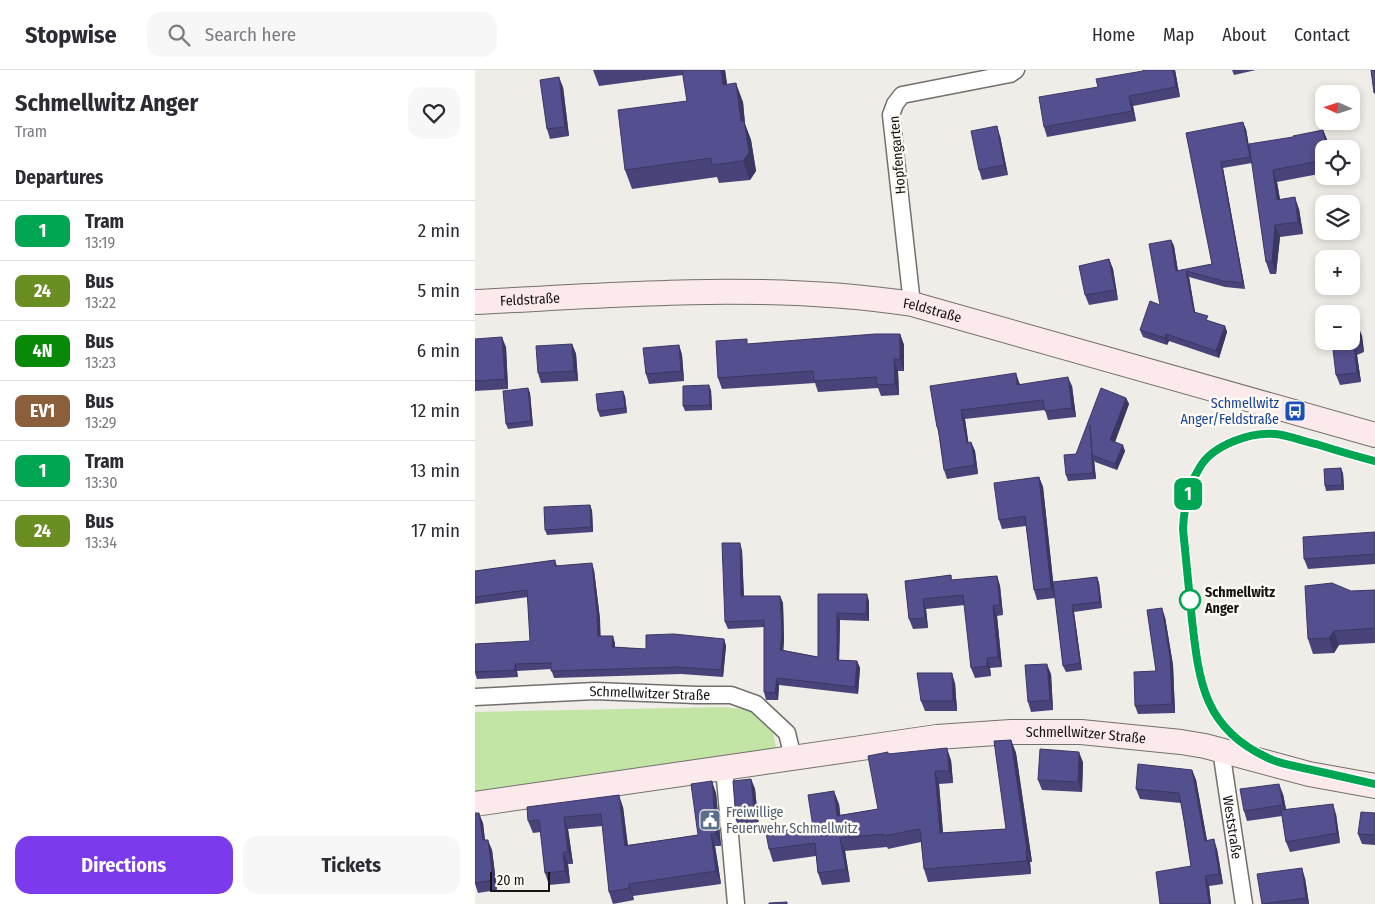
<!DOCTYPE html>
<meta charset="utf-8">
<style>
:root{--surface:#fff;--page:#f7f7f7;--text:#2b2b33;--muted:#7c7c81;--line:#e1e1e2;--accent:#7c3aed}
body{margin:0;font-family:"Fira Sans Condensed",sans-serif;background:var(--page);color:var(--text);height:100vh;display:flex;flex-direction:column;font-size:19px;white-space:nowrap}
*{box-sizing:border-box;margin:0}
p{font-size:16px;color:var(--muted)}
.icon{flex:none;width:28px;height:28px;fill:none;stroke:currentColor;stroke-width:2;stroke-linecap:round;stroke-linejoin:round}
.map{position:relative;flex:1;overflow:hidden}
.panel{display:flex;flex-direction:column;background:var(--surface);width:475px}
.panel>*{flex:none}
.badge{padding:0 10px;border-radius:8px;font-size:18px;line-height:32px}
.needle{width:32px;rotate:273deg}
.tools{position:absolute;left:840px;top:15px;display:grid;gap:10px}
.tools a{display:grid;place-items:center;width:45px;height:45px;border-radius:10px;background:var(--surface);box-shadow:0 2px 8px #0003;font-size:25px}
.scale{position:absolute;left:15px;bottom:12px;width:60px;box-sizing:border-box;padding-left:5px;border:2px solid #161412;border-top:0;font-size:14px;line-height:18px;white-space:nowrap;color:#161412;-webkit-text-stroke:4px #fefaf4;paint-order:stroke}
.map>.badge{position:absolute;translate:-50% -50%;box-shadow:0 0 0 2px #fff}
h2{padding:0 15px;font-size:19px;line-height:45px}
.round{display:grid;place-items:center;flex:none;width:52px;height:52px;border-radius:15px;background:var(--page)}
.summary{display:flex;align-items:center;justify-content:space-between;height:85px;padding:0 15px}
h1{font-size:24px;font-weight:700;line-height:38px}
.cta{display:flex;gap:10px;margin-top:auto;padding:10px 15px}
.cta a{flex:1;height:58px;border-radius:15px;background:var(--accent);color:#fff;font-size:20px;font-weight:700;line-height:58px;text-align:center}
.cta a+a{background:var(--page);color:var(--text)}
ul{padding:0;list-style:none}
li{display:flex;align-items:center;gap:15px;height:60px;padding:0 15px;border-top:1px solid var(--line)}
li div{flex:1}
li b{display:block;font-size:19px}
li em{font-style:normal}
li .badge{min-width:55px;font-weight:700;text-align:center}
header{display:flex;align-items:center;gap:30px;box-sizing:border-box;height:70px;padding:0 25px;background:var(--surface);border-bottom:1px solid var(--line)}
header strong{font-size:24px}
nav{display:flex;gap:28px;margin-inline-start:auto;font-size:18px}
.search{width:350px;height:45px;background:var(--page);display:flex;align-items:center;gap:12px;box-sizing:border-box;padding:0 18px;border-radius:15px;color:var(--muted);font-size:19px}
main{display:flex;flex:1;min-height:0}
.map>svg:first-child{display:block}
.green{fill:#c2e5a6}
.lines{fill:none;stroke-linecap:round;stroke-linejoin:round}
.street-casing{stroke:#73706b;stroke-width:19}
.secondary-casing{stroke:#73706b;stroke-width:26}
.street{stroke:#fff;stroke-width:16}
.secondary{stroke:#fbe9ec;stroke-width:24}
.tram{stroke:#5b5856;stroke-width:1}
.wall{fill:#48447a}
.shaded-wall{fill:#3b3763}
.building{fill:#544f8e;stroke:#3b3763}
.line-casing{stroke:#fff;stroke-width:11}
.line{stroke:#00a651;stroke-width:8}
.stop-dot{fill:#fff;stroke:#00a651;stroke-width:2.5}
.labels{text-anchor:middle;stroke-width:5;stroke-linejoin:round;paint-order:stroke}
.street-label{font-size:14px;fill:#161412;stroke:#fefaf4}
.transit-label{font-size:14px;fill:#164399;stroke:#fefaf4;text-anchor:end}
.stop-label{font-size:14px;font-weight:bold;fill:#161412;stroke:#fefaf4;text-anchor:start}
.service-label{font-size:14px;fill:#4e5e75;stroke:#fefaf4;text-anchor:start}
</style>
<header>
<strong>Stopwise</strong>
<div class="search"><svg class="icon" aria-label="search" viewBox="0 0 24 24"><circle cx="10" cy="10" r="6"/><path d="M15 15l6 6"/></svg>Search here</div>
<nav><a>Home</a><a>Map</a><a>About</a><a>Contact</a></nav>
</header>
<main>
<section class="panel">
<div class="summary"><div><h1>Schmellwitz Anger</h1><p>Tram</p></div><a class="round"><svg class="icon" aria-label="heart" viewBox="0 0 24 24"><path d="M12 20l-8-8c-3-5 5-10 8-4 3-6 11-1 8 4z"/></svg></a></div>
<h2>Departures</h2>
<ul>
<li><span class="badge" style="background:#00a651;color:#fff">1</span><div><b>Tram</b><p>13:19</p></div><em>2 min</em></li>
<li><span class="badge" style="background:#6b8e23;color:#fff">24</span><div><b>Bus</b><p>13:22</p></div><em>5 min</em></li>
<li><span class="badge" style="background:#088a08;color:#fff">4N</span><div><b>Bus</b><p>13:23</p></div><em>6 min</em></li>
<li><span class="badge" style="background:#8b5e3c;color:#fff">EV1</span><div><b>Bus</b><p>13:29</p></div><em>12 min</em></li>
<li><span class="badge" style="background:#00a651;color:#fff">1</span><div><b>Tram</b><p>13:30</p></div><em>13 min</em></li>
<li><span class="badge" style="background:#6b8e23;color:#fff">24</span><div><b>Bus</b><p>13:34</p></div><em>17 min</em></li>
</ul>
<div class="cta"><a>Directions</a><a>Tickets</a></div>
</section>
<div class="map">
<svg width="900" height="834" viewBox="0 0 900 834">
<rect width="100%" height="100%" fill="#f0ece7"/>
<path class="green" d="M249 637 275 640 297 656 301 678 293 683 0 723V642Z"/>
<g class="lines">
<g class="street-casing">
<g id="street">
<path d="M437 234 416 45 420 34 427 25 535 4 541 0"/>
<path id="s1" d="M0 627 120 621 221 625H256L281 634 312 663 318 688"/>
<path id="s2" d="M746 680 769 834"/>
<path d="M249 697 261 834"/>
</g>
</g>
<g class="secondary-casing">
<g id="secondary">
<path id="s3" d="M0 232C146 225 291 212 437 234L900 365"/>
<path id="s4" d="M0 734 462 667 536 662H606L706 672 730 676 834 704 900 716"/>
</g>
</g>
<use href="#street" class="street"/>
<use href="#secondary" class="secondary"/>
<path class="tram" d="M900 391C879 385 858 379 837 373 825 370 812 365 800 364 775 362 738 375 725 397 713 416 709 437 708 459 711 490 714 520 717 550 724 612 729 659 793 688 805 694 820 696 833 699 855 704 878 709 900 714"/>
</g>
<g class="wall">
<path d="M118 0H250L252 15 268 32 270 54 276 70 281 101 275 110 244 113 242 107 157 119 150 100 212 31 208 5 124 16Z"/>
<path d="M668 0H700L705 27 658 36 661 51 572 67 569 57 668 1Z"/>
<path d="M757 0H781L759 5Z"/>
<path d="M88 17 94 66 75 69 72 59Z"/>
<path d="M771 59 774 78 848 60 853 72 854 79H849V103L802 112 805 129 824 139 828 164 805 167 801 204H795L791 192 777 93 748 98 770 219 750 217 714 207 720 242 734 251 750 256 752 262 744 288 694 271 692 275 668 267 665 260 685 235 696 170 699 176 703 201 737 194 711 63Z"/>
<path d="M525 66 533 105 507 110 504 100Z"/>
<path d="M634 189 638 199 643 230 614 235 610 225Z"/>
<path d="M883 256 887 266 889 282 882 285 886 312 865 315 861 305Z"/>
<path d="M425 264 429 275V301H423L424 325 406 326 403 318 343 322 340 313 247 319 243 308 273 274Z"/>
<path d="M0 269 31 277 33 319 0 321Z"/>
<path d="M97 274 101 284 103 311 66 313 63 303Z"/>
<path d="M204 275 207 285 209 311 174 314 171 304Z"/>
<path d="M544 312 545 314 597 316 601 347 573 350 570 340 490 349 493 373 496 372 500 381 503 404 472 409 469 400 464 365 462 357 455 316Z"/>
<path d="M53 318 55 323 58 356 33 359 31 354Z"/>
<path d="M236 320 237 340 210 341 208 336Z"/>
<path d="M150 326 152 343 125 347 123 341Z"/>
<path d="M651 328 654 334 640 372 650 381 642 400 620 392 619 390 621 409 593 411 591 405 601 384Z"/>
<path d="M868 403 869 420 851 421 850 416Z"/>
<path d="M564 407 568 417 578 512 622 507 624 513 627 538 599 542 607 600 591 602 588 596 580 528 562 530 559 520 551 456 527 459 524 450Z"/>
<path d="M117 440 118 462 72 465 70 460Z"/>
<path d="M900 462V494L833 499 829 489Z"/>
<path d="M267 480 269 526H305L308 533 309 570 308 580 343 587V524L394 531V551L365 550 364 590 382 591 385 598 383 624 304 615 303 630H291L289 622V557L253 559 250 552Z"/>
<path d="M80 490 82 496 119 500 125 549V566L140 573V577L171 579 249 569 251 576 248 607 206 604 79 608 76 599 42 601 43 607 2 609 0 603V574L55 571 53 527 0 534V501Z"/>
<path d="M476 505 477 510 522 506 525 516 528 545 522 546 527 597 515 598 516 606 500 608 496 598 490 535 451 539 453 558 438 559 434 549 430 511Z"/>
<path d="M900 520V573L864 575 859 583 838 584 833 569 876 521Z"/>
<path d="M690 547 698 595 700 643 663 644 660 636 681 601Z"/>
<path d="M576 604 578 640 556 642 553 632Z"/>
<path d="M480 613 482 641H450L446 631Z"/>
<path d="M536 670 541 683 557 792H555L556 804 453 812 449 799 446 772 413 779 412 777 370 781 375 812 347 815 343 803 341 786 298 792 294 779 338 757 364 734 365 745 403 739 414 684 476 690 478 713 464 714 468 763 531 759Z"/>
<path d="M608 692 607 722 567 720 563 710Z"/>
<path d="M717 700 721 710 732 771 742 779 748 814 734 816 736 834H685L716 796 706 733 665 729 661 719Z"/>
<path d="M276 709 280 719 284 758 265 760 261 750Z"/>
<path d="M241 723 246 776H240L246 814 158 826 159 830 138 834 134 822 128 756 93 759 98 794H93L95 813 74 815 70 803 66 762 58 763 53 751 148 737 153 775 223 765Z"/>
<path d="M808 724 811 739 861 744 865 773 815 782 811 772 807 746 772 751 769 741Z"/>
<path d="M0 743 8 753 10 770 17 780 22 820 3 823 0 814Z"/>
<path d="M900 743V775L887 774 883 764Z"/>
<path d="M830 808 834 834H787Z"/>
</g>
<g class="shaded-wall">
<path d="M246 0H250L255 34 248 15Z"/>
<path d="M698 0H700L705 27 701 17Z"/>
<path d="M84 7 88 17 94 66 90 57Z"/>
<path d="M261 13 268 32 270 54 276 70 281 101 275 110 268 91 266 51Z"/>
<path d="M654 26 658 36 661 51 657 41Z"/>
<path d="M768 52 771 59 777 93 775 87Z"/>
<path d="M522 56 525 66 533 105 529 95Z"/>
<path d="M848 60 853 72 854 79H852Z"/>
<path d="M746 92 748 98 770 219 768 213Z"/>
<path d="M798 100 802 112 807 142 802 130Z"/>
<path d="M820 127 824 139 828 164 823 152Z"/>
<path d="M800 155 805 167 801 204 797 192Z"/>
<path d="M696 170 699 176 704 208 701 201Z"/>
<path d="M634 189 638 199 643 230 640 220Z"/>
<path d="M711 201 714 207 721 248 719 242Z"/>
<path d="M750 256 752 262 744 288 741 281Z"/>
<path d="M883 256 887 266 889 282 885 272Z"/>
<path d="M425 264 429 275V301L425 290Z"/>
<path d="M691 264 694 271 692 275 690 268Z"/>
<path d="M27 267 31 277 33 319 30 309Z"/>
<path d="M97 274 101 284 103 311 99 301Z"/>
<path d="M204 275 207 285 209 311 206 301Z"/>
<path d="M879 275 882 285 886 312 882 303Z"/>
<path d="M419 289 423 301 424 325 420 314Z"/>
<path d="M541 303 544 312 546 324 542 315Z"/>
<path d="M593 307 597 316 601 347 597 338Z"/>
<path d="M234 315 236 320 237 340 235 335Z"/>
<path d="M53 318 55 323 58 356 56 351Z"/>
<path d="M148 321 150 326 152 343 150 338Z"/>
<path d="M651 328 654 334 638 377 635 370Z"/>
<path d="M486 340 490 349 495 382 492 373Z"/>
<path d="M615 355 617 385 619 390 621 409 618 403Z"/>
<path d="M496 372 500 381 503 404 500 395Z"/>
<path d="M648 375 650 381 642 400 640 394Z"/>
<path d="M866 398 868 403 869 420 867 415Z"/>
<path d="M564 407 568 417 580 528 576 518Z"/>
<path d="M115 435 117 440 118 462 116 457Z"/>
<path d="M265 473 267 480 269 533 266 526Z"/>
<path d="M117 493 119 500 125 549 126 573 123 566Z"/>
<path d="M522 506 525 516 528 545 525 535Z"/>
<path d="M622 507 624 513 627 538 625 532Z"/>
<path d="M392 524 394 531V551L391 544Z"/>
<path d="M305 526 308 533 309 570 308 587 305 580Z"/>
<path d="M448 529 451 539 453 558 450 548Z"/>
<path d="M597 535 599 542 607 600 605 593Z"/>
<path d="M518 536 522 546 527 597 523 587Z"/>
<path d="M687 538 690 547 698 595 700 643 697 634Z"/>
<path d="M362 543 365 550 364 597 362 590Z"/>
<path d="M859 561 864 575 859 583 854 568Z"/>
<path d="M138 566 140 573V584L137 577Z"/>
<path d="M249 569 251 576 248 607 246 600Z"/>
<path d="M512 588 515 598 516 606 512 596Z"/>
<path d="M382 591 385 598 383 624 380 617Z"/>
<path d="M40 594 42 601 43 607 40 600Z"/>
<path d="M572 594 576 604 578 640 575 630Z"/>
<path d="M477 603 480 613 482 641 478 631Z"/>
<path d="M302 608 304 615 303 630 300 623Z"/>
<path d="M536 670 541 683 557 792 552 780Z"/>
<path d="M472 678 476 690 478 713 474 701Z"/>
<path d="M604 682 608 692 607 722 603 712Z"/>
<path d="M717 700 721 710 734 781 730 771Z"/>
<path d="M460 701 464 714 469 776 465 763Z"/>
<path d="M276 709 280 719 284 758 280 748Z"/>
<path d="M237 711 241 723 246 776 241 764Z"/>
<path d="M804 714 808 724 812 745 808 735Z"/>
<path d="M359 721 364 734 367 758 362 746Z"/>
<path d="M144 725 148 737 154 788 150 776Z"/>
<path d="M858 734 861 744 865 773 862 763Z"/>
<path d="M4 743 8 753 11 780 8 770Z"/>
<path d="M89 747 93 759 98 794 93 782Z"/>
<path d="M236 764 240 776 246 814 241 801Z"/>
<path d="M365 768 370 781 375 812 371 799Z"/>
<path d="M739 769 742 779 748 814 744 804Z"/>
<path d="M13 770 17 780 22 820 18 810Z"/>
<path d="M551 780 555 792 556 804 552 791Z"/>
<path d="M88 782 93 794 95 813 90 801Z"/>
<path d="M827 798 830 808 834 834 831 828Z"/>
<path d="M730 806 734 816 736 834H734Z"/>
<path d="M154 814 158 826 159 830 154 818Z"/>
</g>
<g class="building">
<path d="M207 0H246L248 15 261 13 266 51H269L274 82 268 91 237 95 236 88 150 100 143 40 212 31Z"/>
<path d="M668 0H698L701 17 654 26 657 41 569 57 564 27 623 17 621 9 668 1Z"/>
<path d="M896 0H900V23H899Z"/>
<path d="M84 7 90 57 72 59 65 10Z"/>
<path d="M768 52 775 87 746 92 768 213 748 211 711 201 719 242 733 246 731 250 750 256 741 281 691 264 690 268 665 260 675 231 685 235 674 174 696 170 701 201 737 194 711 63Z"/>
<path d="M522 56 529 95 504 100 496 61Z"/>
<path d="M848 60 852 79H849V90L798 100 802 130 820 127 823 152 800 155 797 192H791L774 74 818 67V66Z"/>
<path d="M634 189 640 220 610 225 604 196Z"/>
<path d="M883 256 885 272 879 275 882 303 861 305 857 271H876V257Z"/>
<path d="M400 264H425V290L419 289 420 314 402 315 401 307 339 311 338 301 243 308 241 271 272 269V274Z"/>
<path d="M27 267 30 309 0 311V269Z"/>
<path d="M97 274 99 301 63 303 61 276Z"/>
<path d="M204 275 206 301 171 304 168 278Z"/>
<path d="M541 303 542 315 593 307 597 338 570 341 568 330 486 340 492 373 496 372 500 395 469 400 463 357H462L455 316Z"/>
<path d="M234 315 235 335 208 336V316Z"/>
<path d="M53 318 56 351 31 354 28 321Z"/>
<path d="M626 318 651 328 635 370 648 375 640 394 617 385 615 355 618 403 591 405 589 385 601 384Z"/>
<path d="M148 321 150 338 123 341 121 324Z"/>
<path d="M866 398 867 415 850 416 849 399Z"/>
<path d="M564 407 576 518 559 520 550 446 524 450 519 413Z"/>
<path d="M115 435 116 457 70 460 69 437Z"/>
<path d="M900 462V484L829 489 828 467Z"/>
<path d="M247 473H265L266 526H305L307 563 305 580 343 587V524H392L391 544 362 543V590L382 591 380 617 302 608 300 623 289 622V550L250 552Z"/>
<path d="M80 490V496L117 493 122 543 123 566H138L137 577 171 579V565L199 564 249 569 246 600 204 597 76 601V593L40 594V600L0 602V574L55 571 52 520 0 527V501Z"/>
<path d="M476 505V510L522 506 525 535 518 536 523 587 512 588V596L496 598 488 525 448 529 450 548 434 549 430 511Z"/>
<path d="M622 507 625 532 597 535 605 593 588 596 578 512Z"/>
<path d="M857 513 876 521 900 520V558L859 561 854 568 833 569 830 516Z"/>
<path d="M687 538 695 587 697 634 660 636 659 602 681 601 672 540Z"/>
<path d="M572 594 575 630 553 632 550 595Z"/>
<path d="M442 603H477L478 631H446Z"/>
<path d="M536 670 552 780H551L552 791 449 799 445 759 408 766V764L365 768 371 799 343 803 340 773 294 779 291 763 338 757 333 725 359 721 362 746 403 739 393 686 413 682V684L472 678 474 701H460L465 763 531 759 519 671Z"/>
<path d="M565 679 604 682 603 712 563 710Z"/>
<path d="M663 694 717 700 730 771 739 769 744 804 730 806 734 834H685L681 802 716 796 709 750 704 723 661 719Z"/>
<path d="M276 709 280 748 261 750 258 711Z"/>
<path d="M237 711 241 764H236L241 801 154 814V818L134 822 126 744 89 747 93 782H88L90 801 70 803 64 750 53 751 52 737 144 725 150 776 223 765 216 714Z"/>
<path d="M804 714 808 735 769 741 765 719Z"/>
<path d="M858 734 862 763 811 772 806 740Z"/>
<path d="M886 742 900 743V765L883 764Z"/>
<path d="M0 743H4L8 770H13L18 810 0 813Z"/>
<path d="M827 798 831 828 787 834 782 804Z"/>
<path d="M312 832V834H294V833Z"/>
</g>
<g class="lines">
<g class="line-casing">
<path id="line" d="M900 391C880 386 860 380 841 374 827 371 813 365 800 364 775 362 738 375 725 397 713 416 709 437 708 459 711 490 714 520 717 550 724 612 729 659 793 688 805 694 820 696 833 699 855 704 878 709 900 714"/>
</g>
<use href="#line" class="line"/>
</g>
<defs>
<g id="bus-square" transform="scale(1.125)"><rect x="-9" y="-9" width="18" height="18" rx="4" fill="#1a4fb4" stroke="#fefaf4"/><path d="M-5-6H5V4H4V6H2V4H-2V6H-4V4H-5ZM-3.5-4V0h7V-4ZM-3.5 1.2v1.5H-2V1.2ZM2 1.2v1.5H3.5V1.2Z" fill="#fff"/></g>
<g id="civic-square" transform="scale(1.125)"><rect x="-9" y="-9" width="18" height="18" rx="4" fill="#5c6f8a" stroke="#fefaf4"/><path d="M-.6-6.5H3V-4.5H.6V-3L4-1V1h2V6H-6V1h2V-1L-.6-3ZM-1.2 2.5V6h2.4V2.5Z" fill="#fff"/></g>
</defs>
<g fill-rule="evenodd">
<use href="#bus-square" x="820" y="341"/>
<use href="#civic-square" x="235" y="750"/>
</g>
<circle class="stop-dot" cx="715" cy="530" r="10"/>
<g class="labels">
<g class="street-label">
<text transform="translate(422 85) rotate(-95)" y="5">Hopfengarten</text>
<text dy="5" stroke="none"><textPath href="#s3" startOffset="55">Feldstraße</textPath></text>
<text dy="5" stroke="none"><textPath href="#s3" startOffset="459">Feldstraße</textPath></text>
<text dy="5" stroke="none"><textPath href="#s1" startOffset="175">Schmellwitzer Straße</textPath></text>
<text dy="5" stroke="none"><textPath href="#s4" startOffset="616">Schmellwitzer Straße</textPath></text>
<text dy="5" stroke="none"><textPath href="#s2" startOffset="78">Weststraße</textPath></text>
</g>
<g class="transit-label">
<text x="804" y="338">Schmellwitz<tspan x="804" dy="16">Anger/Feldstraße</tspan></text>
</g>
<g class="stop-label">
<text x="730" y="527">Schmellwitz<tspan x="730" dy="16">Anger</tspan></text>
</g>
<g class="service-label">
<text x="251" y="747">Freiwillige<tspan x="251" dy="16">Feuerwehr Schmellwitz</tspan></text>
</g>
</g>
</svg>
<div class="tools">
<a><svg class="needle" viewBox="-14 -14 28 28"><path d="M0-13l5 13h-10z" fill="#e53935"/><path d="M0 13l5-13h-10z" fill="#7c7c81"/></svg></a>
<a><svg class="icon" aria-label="locate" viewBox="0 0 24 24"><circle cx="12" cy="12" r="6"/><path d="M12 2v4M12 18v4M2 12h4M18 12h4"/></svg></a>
<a><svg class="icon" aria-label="layers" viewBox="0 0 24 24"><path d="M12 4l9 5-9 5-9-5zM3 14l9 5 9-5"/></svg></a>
<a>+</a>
<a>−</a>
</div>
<div class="scale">20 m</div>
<b class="badge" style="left:713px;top:424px;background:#00a651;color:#fff">1</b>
</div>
</main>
